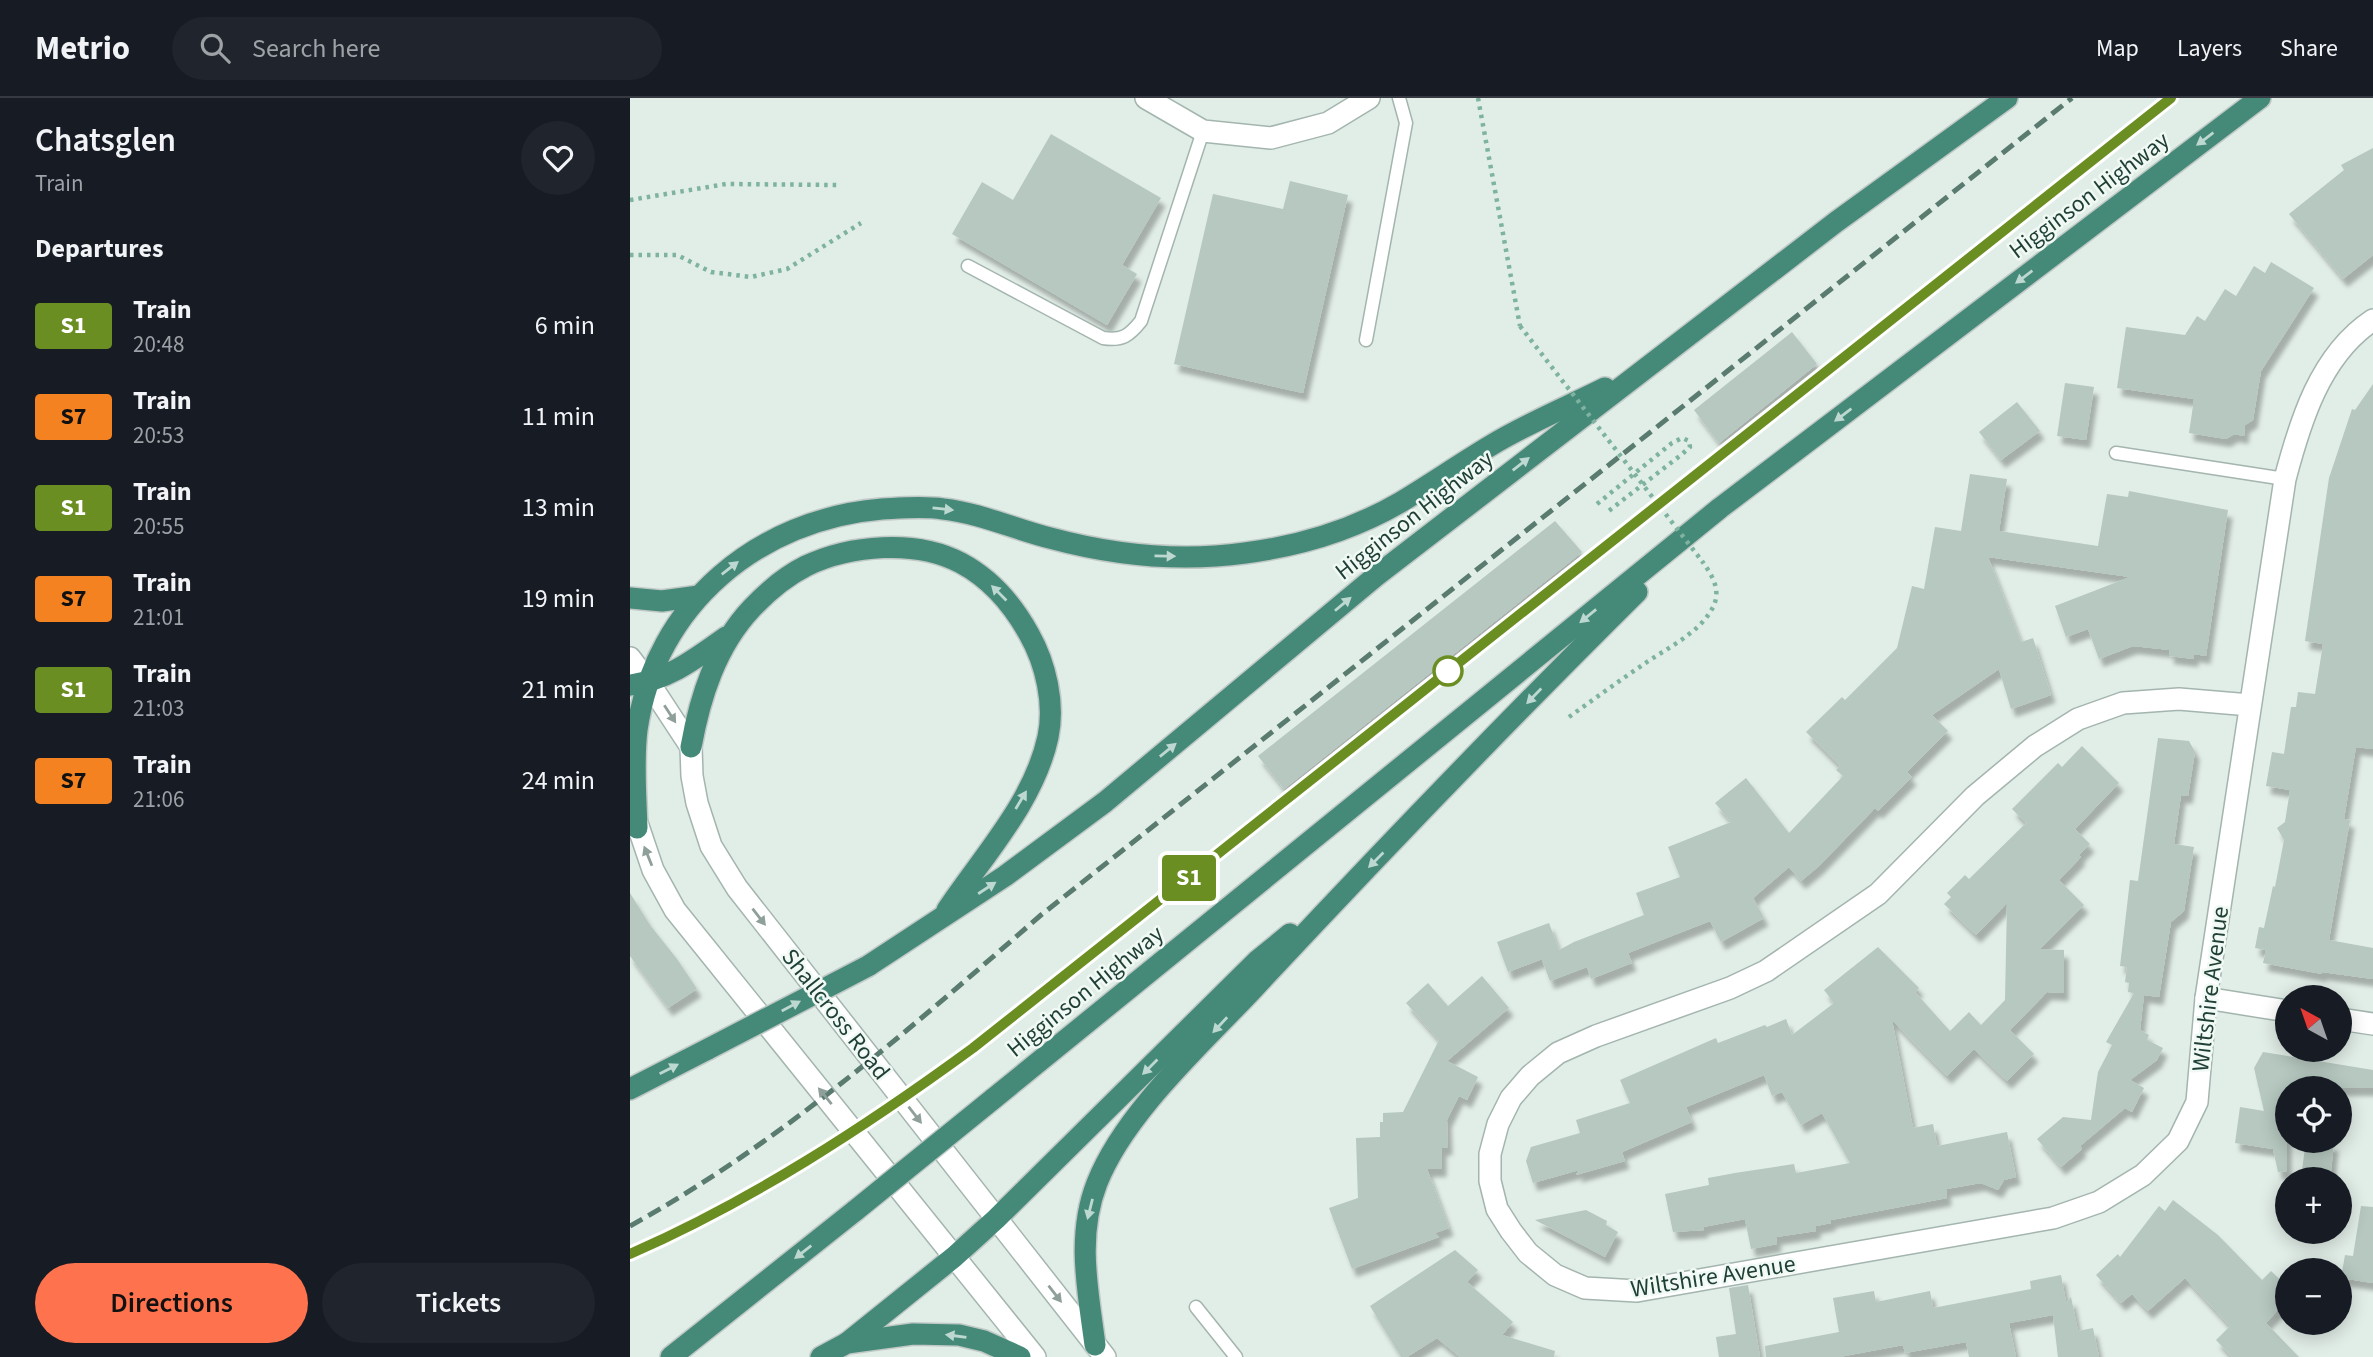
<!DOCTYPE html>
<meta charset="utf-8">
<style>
:root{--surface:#171b24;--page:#20242c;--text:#f1f3f6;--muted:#9ea1a6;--line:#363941;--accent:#fe724d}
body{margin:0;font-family:"Source Sans 3",sans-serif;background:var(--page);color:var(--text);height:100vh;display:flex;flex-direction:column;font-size:26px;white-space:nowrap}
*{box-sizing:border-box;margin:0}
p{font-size:23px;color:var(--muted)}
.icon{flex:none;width:38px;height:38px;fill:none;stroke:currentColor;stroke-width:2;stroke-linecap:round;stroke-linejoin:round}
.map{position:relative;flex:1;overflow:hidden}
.details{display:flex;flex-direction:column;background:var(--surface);width:630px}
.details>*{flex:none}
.badge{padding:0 14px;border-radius:5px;font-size:24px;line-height:46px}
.needle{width:46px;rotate:320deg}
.tools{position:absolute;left:1645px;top:887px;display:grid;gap:14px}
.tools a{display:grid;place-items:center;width:77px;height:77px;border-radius:50%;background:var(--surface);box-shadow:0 4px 18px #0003;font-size:35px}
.map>.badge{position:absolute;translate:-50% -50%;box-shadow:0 0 0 4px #fff}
h2{padding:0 35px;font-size:26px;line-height:63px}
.round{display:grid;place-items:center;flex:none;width:74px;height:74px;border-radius:37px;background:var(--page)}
.head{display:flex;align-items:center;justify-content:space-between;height:119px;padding:0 35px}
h1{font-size:33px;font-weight:600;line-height:52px}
.cta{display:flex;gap:14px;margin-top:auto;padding:14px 35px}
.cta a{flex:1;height:80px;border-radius:42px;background:var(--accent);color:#111;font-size:28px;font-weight:600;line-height:80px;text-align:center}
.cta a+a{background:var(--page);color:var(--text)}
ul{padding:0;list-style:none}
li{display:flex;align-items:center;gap:21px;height:91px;padding:0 35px}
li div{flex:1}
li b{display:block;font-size:26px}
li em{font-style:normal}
li .badge{min-width:77px;font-weight:700;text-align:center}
header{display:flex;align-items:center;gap:42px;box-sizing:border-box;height:98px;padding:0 35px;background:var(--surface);border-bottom:2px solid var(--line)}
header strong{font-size:33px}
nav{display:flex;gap:38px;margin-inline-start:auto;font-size:24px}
.search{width:490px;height:63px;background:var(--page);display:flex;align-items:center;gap:18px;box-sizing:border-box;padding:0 24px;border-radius:38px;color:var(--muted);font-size:26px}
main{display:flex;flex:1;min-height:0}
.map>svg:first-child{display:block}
.building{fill:#b6c8c0;filter:url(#shadow)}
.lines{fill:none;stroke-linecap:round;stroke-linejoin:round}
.service-casing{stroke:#a3b5ae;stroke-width:15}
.minor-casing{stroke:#a3b5ae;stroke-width:24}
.tertiary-casing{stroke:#a3b5ae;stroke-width:24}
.trunk-casing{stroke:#c0c9c6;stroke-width:24}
.path{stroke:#7eb3a0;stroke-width:4.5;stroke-dasharray:3.5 5;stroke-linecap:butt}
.service{stroke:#fff;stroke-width:12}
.minor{stroke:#fff;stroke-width:21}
.tertiary{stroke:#fff;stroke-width:21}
.trunk{stroke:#458a78;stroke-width:21}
.rail{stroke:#5a7b70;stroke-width:5;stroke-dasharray:14 7;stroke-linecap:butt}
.trunk-bridge-casing{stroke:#c0c9c6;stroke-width:24;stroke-linecap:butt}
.path-bridge{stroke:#7eb3a0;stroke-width:4.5;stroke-dasharray:3.5 5;stroke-linecap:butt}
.trunk-bridge{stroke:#458a78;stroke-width:21}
.oneway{fill:#bdd8d0}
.oneway2{fill:#8f9f9a}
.line-casing{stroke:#fff;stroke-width:16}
.line{stroke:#6b8e23;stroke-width:10}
.stop-dot{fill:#fff;stroke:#6b8e23;stroke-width:3.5}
.labels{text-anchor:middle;stroke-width:5;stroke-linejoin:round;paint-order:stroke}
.street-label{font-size:24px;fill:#1f3f35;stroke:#f1f9f5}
</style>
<header>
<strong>Metrio</strong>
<div class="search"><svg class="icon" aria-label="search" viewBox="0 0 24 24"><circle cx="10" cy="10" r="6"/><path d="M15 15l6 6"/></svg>Search here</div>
<nav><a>Map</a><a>Layers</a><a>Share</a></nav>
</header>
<main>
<section class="details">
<div class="head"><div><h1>Chatsglen</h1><p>Train</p></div><a class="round"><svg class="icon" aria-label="heart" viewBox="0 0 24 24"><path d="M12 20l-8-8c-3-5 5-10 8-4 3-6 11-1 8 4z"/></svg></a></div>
<h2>Departures</h2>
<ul>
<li><span class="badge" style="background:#6b8e23;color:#fff">S1</span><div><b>Train</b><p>20:48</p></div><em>6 min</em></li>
<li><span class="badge" style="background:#f58220;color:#111">S7</span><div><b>Train</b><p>20:53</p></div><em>11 min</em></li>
<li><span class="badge" style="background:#6b8e23;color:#fff">S1</span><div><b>Train</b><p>20:55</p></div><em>13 min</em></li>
<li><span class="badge" style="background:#f58220;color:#111">S7</span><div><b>Train</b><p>21:01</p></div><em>19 min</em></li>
<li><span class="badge" style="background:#6b8e23;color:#fff">S1</span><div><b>Train</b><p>21:03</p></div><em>21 min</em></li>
<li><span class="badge" style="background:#f58220;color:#111">S7</span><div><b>Train</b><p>21:06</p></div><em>24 min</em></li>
</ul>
<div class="cta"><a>Directions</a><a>Tickets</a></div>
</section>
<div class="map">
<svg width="1743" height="1259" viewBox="0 0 1743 1259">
<defs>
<filter id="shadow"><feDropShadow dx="4.5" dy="8" stdDeviation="2" flood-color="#0004"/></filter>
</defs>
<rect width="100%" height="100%" fill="#e1ede7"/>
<g class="building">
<path d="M421 36 531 100 492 167 507 176 477 227 322 136 352 84 383 102Z"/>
<path d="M1743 50V157L1713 181 1659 116 1714 72 1711 67Z"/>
<path d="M660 83 718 97 673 295 544 266 583 96 653 111Z"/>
<path d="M1641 164 1684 190 1631 273 1623 322 1615 327 1614 338 1604 336 1596 341 1559 335 1564 301 1487 290 1496 229 1555 237 1567 218 1575 223 1595 191 1606 198 1624 168 1635 175Z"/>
<path d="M1162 234 1187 266 1089 345 1064 312Z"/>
<path d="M1435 285 1464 289 1456 342 1427 338Z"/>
<path d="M1743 286V651L1726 649 1714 721 1720 722 1699 842 1743 850V881L1692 874V876L1633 865 1636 852 1625 850 1629 829 1634 830 1643 788 1645 789 1654 742 1647 730 1655 724 1660 692 1636 688 1642 654 1654 656 1661 609H1666L1668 594 1685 596 1693 546 1675 543 1699 380 1722 311 1725 312Z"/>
<path d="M1387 304 1410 333 1371 362 1349 334Z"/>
<path d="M1340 376 1377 381 1369 433 1468 448 1477 396 1498 399 1499 393 1598 412 1576 558 1564 556V561L1539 558 1540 552 1503 548 1469 561 1458 531 1436 539 1425 508 1500 479 1358 459 1391 544 1403 540 1421 597 1381 611 1369 571 1302 617 1318 633 1277 674 1282 679 1248 713 1245 710 1189 768 1171 783 1159 769 1123 800 1134 820 1091 844 1080 823 998 855 1002 865 961 881 957 869 920 883 912 862 915 860 878 874 867 844 919 825 929 852 944 844 1014 817 1006 795 1050 779 1038 749 1101 724 1085 705 1116 680 1159 735 1213 678 1206 672 1210 668 1176 634 1212 599 1215 602 1267 550 1282 488 1294 491 1305 429 1331 433Z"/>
<path d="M925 423 952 454 654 691 628 658Z"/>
<path d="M1528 640 1559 643 1565 654 1558 698 1551 697 1544 746 1564 749 1554 813 1541 824 1529 899 1514 897 1510 932 1519 937 1517 942 1533 950 1527 962 1500 982 1514 990 1502 1014 1495 1010 1450 1048 1452 1051 1431 1069 1407 1041 1433 1019 1461 1022 1468 974 1482 947 1476 944 1504 895 1498 894 1499 885 1495 884 1497 869 1490 868 1500 782 1508 783Z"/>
<path d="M1452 648 1489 685 1445 731 1460 746 1449 757 1451 759 1429 782 1454 807 1410 851 1434 852V895L1417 894 1380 932 1404 956 1377 983 1344 951 1317 978 1262 922 1283 1030 1303 1026 1307 1048 1377 1034 1386 1079 1374 1082 1368 1092 1351 1085 1316 1091 1317 1100 1201 1122V1125L1186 1128V1133L1146 1139 1147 1146 1121 1151 1115 1121 1073 1129 1074 1132 1043 1134 1035 1096 1079 1087 1078 1080 1105 1075 1164 1066 1166 1075 1220 1065 1192 1015 1171 1027 1152 994 1142 998 1134 977 1056 1009 1062 1024 992 1054 995 1063 946 1077 949 1072 903 1085 896 1063 901 1049 950 1035 946 1022 1000 1005 990 982 1086 940 1088 945 1135 927 1137 929 1156 921 1162 937 1204 905 1194 892 1248 849 1289 890 1285 894 1320 933 1339 914 1351 927 1375 902 1377 805 1346 837 1314 806 1321 799 1317 795 1335 777 1339 781 1396 725 1382 711 1428 665 1432 669Z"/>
<path d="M0 795 20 827 47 861 67 891 38 910 0 858Z"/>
<path d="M852 878 879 910 817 963 848 979 837 1002 829 998 817 1022 818 1049 812 1050V1071H797L819 1130 805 1135 809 1139 722 1171 699 1110 728 1100 726 1040 750 1039V1024H753V1015L773 1014 809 942 776 905 798 885 818 908Z"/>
<path d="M1633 954 1743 972V990H1657V1073L1648 1074 1643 1051 1605 1045 1610 1009 1634 1013 1624 970Z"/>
<path d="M1676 1043 1704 1045 1700 1082 1671 1079Z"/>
<path d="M1543 1102 1588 1137 1632 1182 1641 1173 1657 1188V1202L1636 1225 1669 1259H1602L1586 1242 1600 1228 1555 1180 1518 1213 1502 1196 1491 1205 1466 1177 1488 1156 1490 1159 1529 1108 1535 1113Z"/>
<path d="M1731 1108 1743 1109V1185L1711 1180 1715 1157 1723 1158Z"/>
<path d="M956 1112 977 1123 976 1127 988 1134 975 1159 905 1122Z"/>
<path d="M825 1152 848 1172 837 1184 883 1224 872 1237 925 1253 924 1259H830L807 1240 777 1259H771L740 1208Z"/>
<path d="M1431 1177 1436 1204 1441 1199 1448 1233 1463 1230 1469 1259H1428L1423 1217 1379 1225 1386 1259H1339L1336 1244 1275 1255 1273 1247 1209 1259H1136L1135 1248 1209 1234 1203 1200 1244 1193 1246 1204 1300 1193 1303 1210 1401 1191 1400 1183Z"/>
<path d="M1118 1187 1130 1259H1089L1086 1239 1106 1236 1099 1190Z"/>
</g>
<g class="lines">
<g class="service-casing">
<g id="service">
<path d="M338 168 473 240C492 243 499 238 511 223L573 33"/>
<path d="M736 242 776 25 769 0"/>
<path d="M1486 355 1655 381"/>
<path d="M566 1209 606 1259"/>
</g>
</g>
<g class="minor-casing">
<g id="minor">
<path d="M516 0 573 33 641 40 698 25 739 0"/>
<path d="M1620 607 1549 601 1493 605 1448 621 1405 648 1345 698 1248 796 1136 873 1100 890 966 938 928 955 900 978 881 1000 868 1026 860 1056V1083L867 1111 881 1133 898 1155 925 1177 955 1190 1007 1193 1423 1120 1469 1104 1513 1077 1548 1043 1567 1004 1576 900 1655 381C1670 324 1690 257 1743 222"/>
<path d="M1576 900 1657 913"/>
<path d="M1710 921 1743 926"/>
</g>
</g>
<g class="tertiary-casing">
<g id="tertiary">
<path d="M0 560 19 585 61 649 62 678 67 705 81 748 107 790 475 1259"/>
<path d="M3 713 23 772 45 812 405 1259"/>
</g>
</g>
<g class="trunk-casing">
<g id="trunk">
<path d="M0 500 32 503 69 498"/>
<path d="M0 587C38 582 65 561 96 539"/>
<path d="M61 649C70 599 86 548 122 510 137 494 156 478 176 468 220 447 286 441 331 465 361 481 383 507 399 536 416 566 425 606 418 639 404 704 353 758 317 812"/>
<path d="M7 730C6 698 3 664 7 632 25 506 129 421 252 411 272 410 293 408 313 411 350 415 384 431 420 440 483 457 550 464 615 455 670 448 723 432 771 404 801 386 830 366 860 348 896 326 937 309 975 290"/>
<path d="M238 868 375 778 475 704 746 478 1206 124 1377 0"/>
<path d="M0 991 78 951"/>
<path d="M363 1001 1090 410 1630 0"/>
<path d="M217 1245 324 1159 366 1121 627 863 660 836"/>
<path d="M465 1247C458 1193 446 1138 467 1085 495 1014 573 945 625 889 750 755 877 623 1007 494"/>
<path d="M41 1259 226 1112"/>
<path d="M191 1259 217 1245 283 1236 329 1237 354 1243 390 1259"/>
</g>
</g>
<g class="path">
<path d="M848 0 890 228"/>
<path d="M0 102 96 86 208 87"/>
<path d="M0 157H47L81 174 121 179 157 171 231 125"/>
<path d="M967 406 1042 345 1052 340 1059 343 1060 349 1051 357 976 415"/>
<path d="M939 619C964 601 989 583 1014 566 1037 550 1072 534 1084 507 1091 490 1081 476 1072 463"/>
</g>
<use href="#service" class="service"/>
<use href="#minor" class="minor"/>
<use href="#tertiary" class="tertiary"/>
<use href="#trunk" class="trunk"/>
<g class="rail">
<path d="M0 1128C152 1044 281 930 411 817L1442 0"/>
<path d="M0 1156C123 1102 235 1029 343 950L1541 0"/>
</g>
<g class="trunk-bridge-casing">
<g id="trunk-bridge">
<path d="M78 951 238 868"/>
<path d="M226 1112 363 1001"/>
</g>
</g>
<path class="path-bridge" d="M890 228 1072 463"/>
<use href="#trunk-bridge" class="trunk-bridge"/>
</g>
<defs><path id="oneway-solid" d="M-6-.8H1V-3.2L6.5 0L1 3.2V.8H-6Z" transform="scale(1.75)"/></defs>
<g class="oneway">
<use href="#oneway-solid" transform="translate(1575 41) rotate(143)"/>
<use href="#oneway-solid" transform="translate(1394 179) rotate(143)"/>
<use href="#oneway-solid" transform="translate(1213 317) rotate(143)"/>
<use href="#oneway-solid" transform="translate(891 366) rotate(-38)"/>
<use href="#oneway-solid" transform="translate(313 411) rotate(6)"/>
<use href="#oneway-solid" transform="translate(535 458) rotate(1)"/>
<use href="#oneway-solid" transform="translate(100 470) rotate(-38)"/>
<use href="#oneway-solid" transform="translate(369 495) rotate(-135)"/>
<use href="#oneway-solid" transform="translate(713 506) rotate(-40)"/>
<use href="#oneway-solid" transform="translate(958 518) rotate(141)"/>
<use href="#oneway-solid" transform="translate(904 598) rotate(134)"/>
<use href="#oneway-solid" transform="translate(538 652) rotate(-39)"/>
<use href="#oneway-solid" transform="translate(391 702) rotate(-59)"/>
<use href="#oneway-solid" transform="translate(746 762) rotate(135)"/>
<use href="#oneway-solid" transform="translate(357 790) rotate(-33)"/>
<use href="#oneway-solid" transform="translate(161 908) rotate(-28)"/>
<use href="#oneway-solid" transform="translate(590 927) rotate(133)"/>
<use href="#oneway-solid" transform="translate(520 969) rotate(135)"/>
<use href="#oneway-solid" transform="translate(39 971) rotate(-27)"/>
<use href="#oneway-solid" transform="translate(460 1111) rotate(104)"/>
<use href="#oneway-solid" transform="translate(173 1154) rotate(142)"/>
<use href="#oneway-solid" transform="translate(326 1238) rotate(-172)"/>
</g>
<g class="oneway2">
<use href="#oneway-solid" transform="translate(40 616) rotate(57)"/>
<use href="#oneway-solid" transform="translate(18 758) rotate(-112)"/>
<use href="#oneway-solid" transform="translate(129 819) rotate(52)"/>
<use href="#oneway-solid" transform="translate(195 998) rotate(-129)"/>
<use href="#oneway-solid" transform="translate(285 1017) rotate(52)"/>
<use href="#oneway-solid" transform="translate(425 1196) rotate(52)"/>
</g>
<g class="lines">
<g class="line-casing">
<path id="line" d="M0 1156C123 1102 235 1029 343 950L1541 0"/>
</g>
<use href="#line" class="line"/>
</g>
<circle class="stop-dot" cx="818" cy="573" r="14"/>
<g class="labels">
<g class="street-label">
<text transform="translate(1459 97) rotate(-37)" y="8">Higginson Highway</text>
<text transform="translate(784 417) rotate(-38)" y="8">Higginson Highway</text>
<text transform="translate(1580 891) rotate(-83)" y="8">Wiltshire Avenue</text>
<text transform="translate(455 893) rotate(-39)" y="8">Higginson Highway</text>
<text transform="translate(206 916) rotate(52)" y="8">Shallcross Road</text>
<text transform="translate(1083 1178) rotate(-9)" y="8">Wiltshire Avenue</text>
</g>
</g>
</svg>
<div class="tools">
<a><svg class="needle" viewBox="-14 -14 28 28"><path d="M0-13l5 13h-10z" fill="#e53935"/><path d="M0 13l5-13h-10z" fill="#9ea1a6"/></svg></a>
<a><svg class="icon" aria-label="locate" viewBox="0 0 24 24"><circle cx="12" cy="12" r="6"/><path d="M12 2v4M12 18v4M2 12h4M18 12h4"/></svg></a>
<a>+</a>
<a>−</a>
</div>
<b class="badge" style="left:559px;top:780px;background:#6b8e23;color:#fff">S1</b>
</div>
</main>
